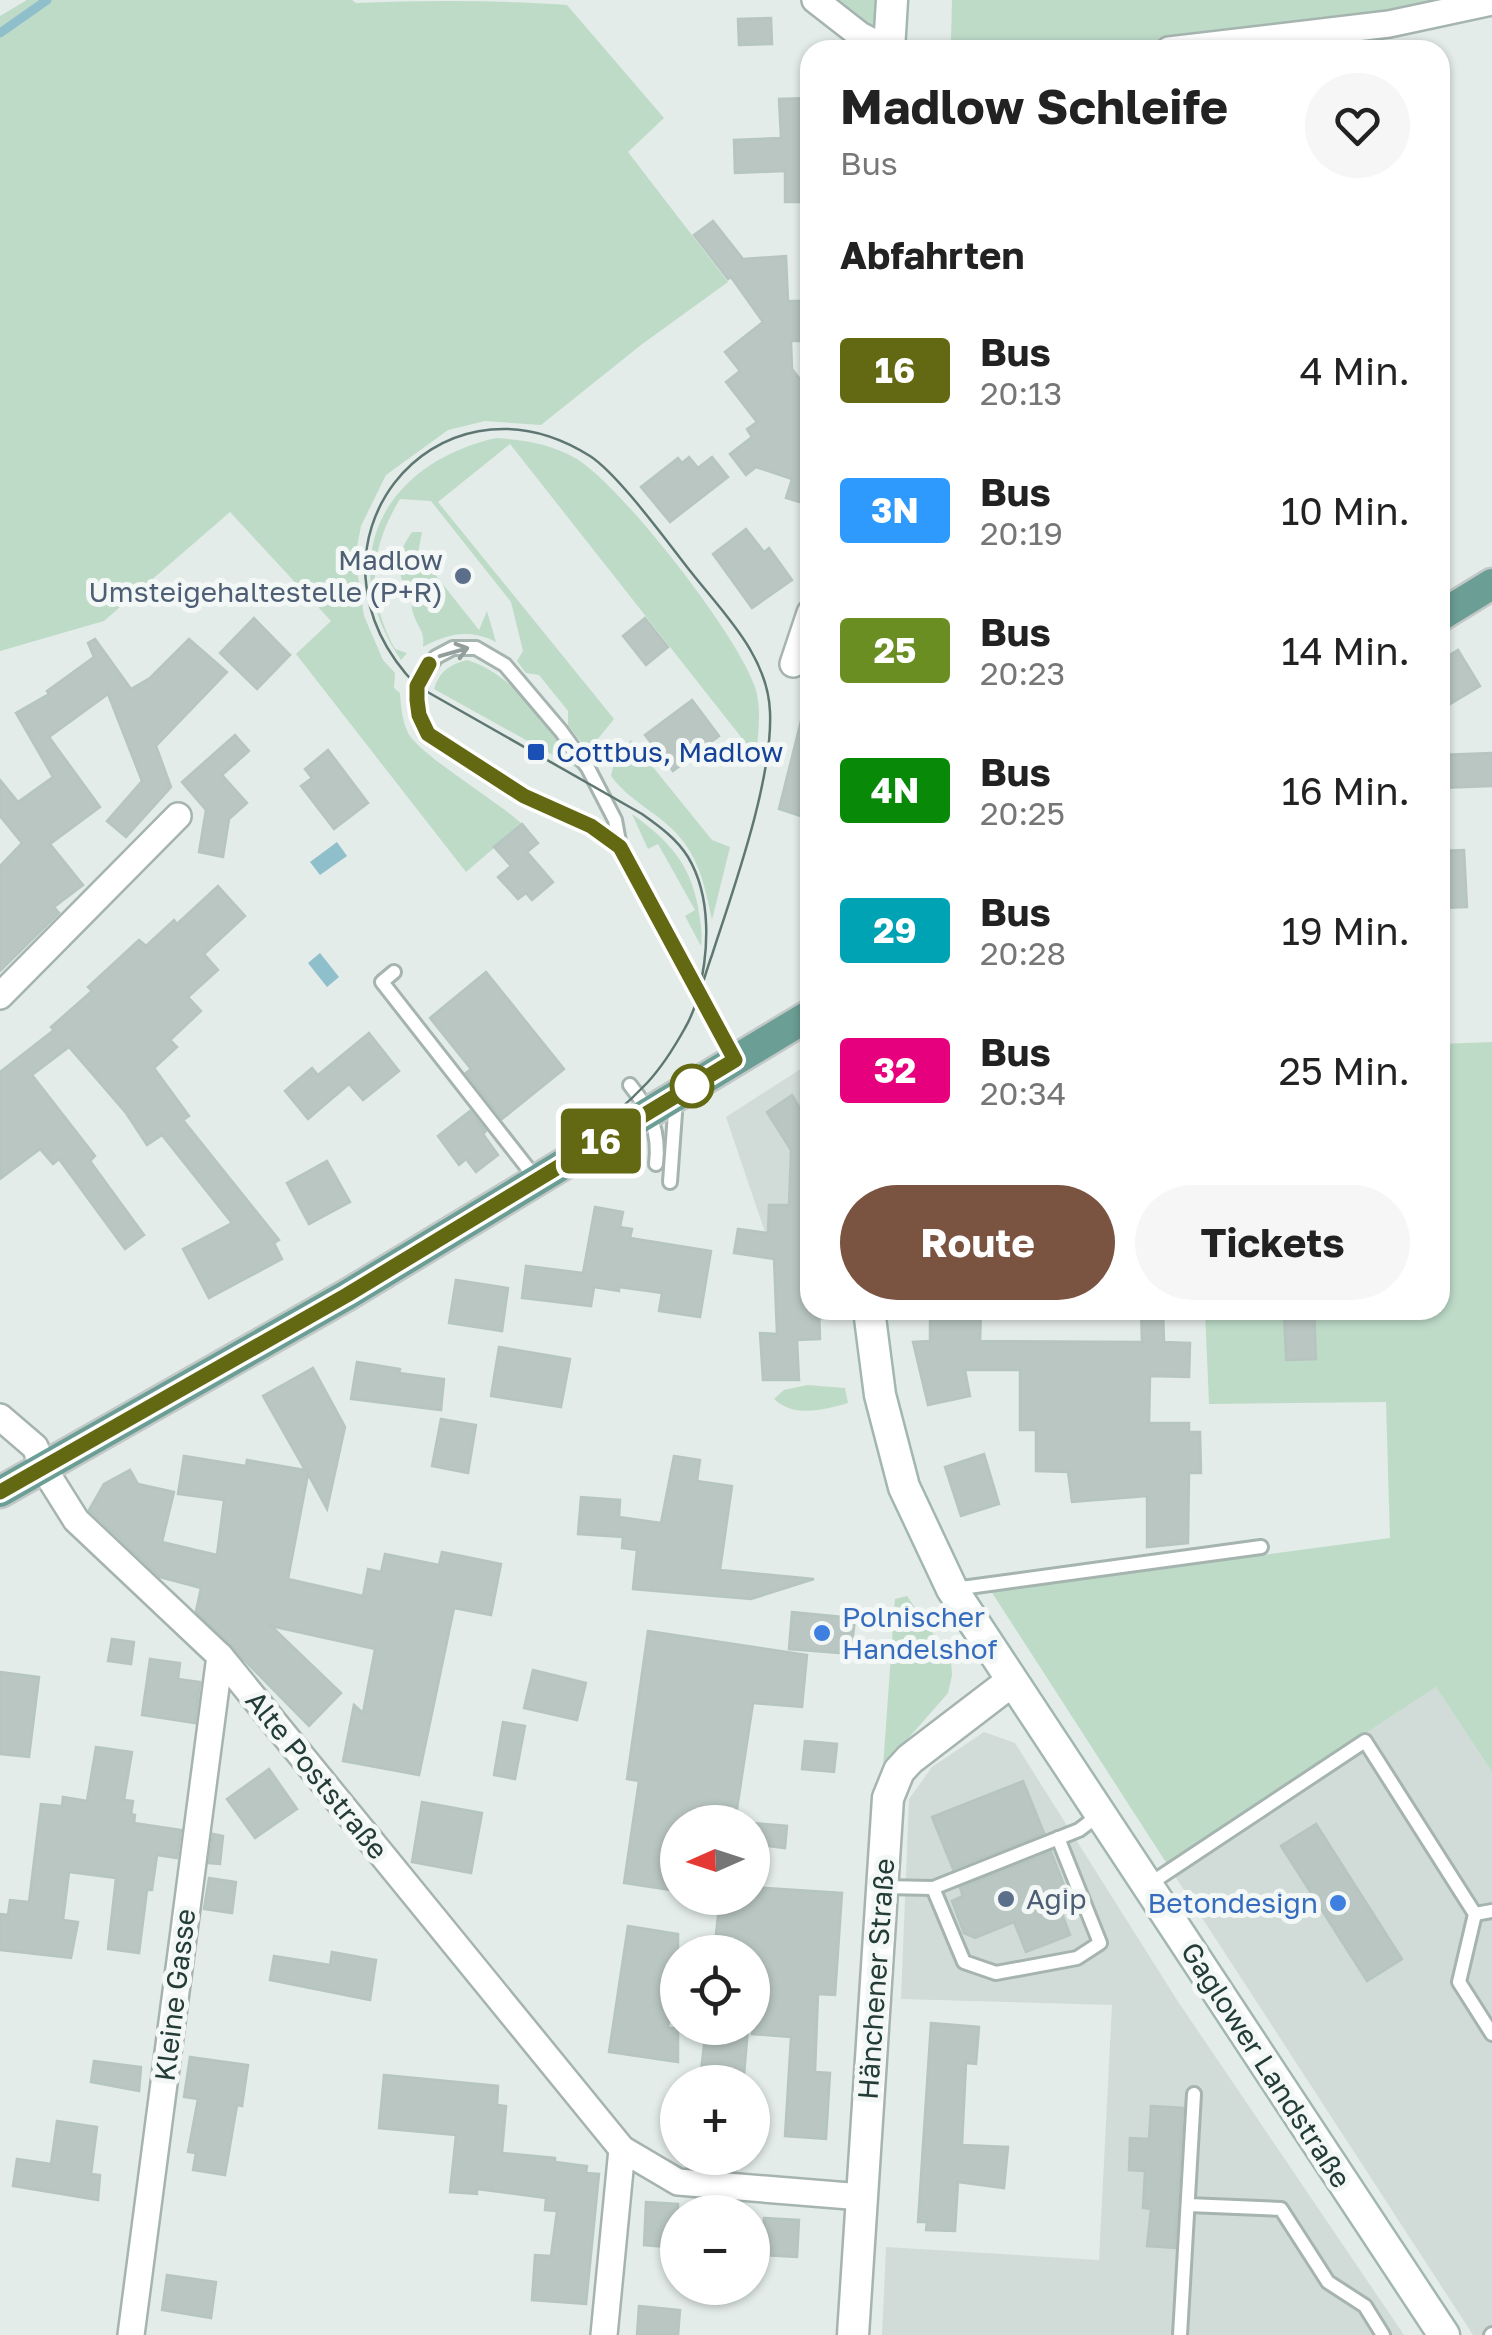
<!DOCTYPE html>
<html lang="de">
<meta charset="utf-8">
<style>
:root{--surface:#fff;--page:#f6f6f6;--text:#222;--muted:#767676;--accent:#7b5341}
body{margin:0;font-family:"Golos Text",sans-serif;background:var(--page);color:var(--text);height:100vh;display:flex;flex-direction:column;font-size:38px;white-space:nowrap}
*{box-sizing:border-box;margin:0}
p{font-size:32px;color:var(--muted)}
.icon{flex:none;width:55px;height:55px;fill:none;stroke:currentColor;stroke-width:2;stroke-linecap:round;stroke-linejoin:round}
.map{position:relative;flex:1;overflow:hidden}
.details{position:absolute;left:800px;top:40px;width:650px;height:1280px;display:flex;flex-direction:column;background:var(--surface);border-radius:30px;box-shadow:0 2px 8px #0004}
.details>*{flex:none}
.badge{padding:0 20px;border-radius:8px;font-size:35px;line-height:65px}
.needle{width:65px;rotate:267deg}
.tools{position:absolute;left:660px;top:1805px;display:grid;gap:20px}
.tools a{display:grid;place-items:center;width:110px;height:110px;border-radius:50%;background:var(--surface);box-shadow:0 2px 8px #0004;font-size:50px}
.map>.badge{position:absolute;translate:-50% -50%;box-shadow:0 0 0 5px #fff}
h2{padding:0 40px;font-size:38px;line-height:90px}
.round{display:grid;place-items:center;flex:none;width:105px;height:105px;border-radius:52px;background:var(--page)}
.headline{display:flex;align-items:center;justify-content:space-between;height:170px;padding:0 40px}
h1{font-size:48px;font-weight:700;line-height:75px}
.button{display:flex;gap:20px;margin-top:auto;padding:20px 40px}
.button a{flex:1;height:115px;border-radius:60px;background:var(--accent);color:#fff;font-size:40px;font-weight:700;line-height:115px;text-align:center}
.button a+a{background:var(--page);color:var(--text)}
ul{padding:0;list-style:none}
li{display:flex;align-items:center;gap:30px;height:140px;padding:0 40px}
li div{flex:1}
li b{display:block;font-size:38px}
li em{font-style:normal}
li .badge{min-width:110px;font-weight:700;text-align:center}
.map>svg:first-child{display:block}
.built{fill:#d1dbd8}
.green{fill:#bedbc8}
.water{fill:#90bfcc}
.lines{fill:none;stroke-linecap:round;stroke-linejoin:round}
.stream{stroke:#90bfcc;stroke-width:9}
.building{fill:#b9c6c2;stroke:#b6c5c0;stroke-width:2.5}
.service-casing{stroke:#a6b4af;stroke-width:18}
.minor-casing{stroke:#a6b4af;stroke-width:30}
.tertiary-casing{stroke:#a6b4af;stroke-width:35}
.secondary-casing{stroke:#a2b7b1;stroke-width:35}
.primary-casing{stroke:#c2c8c7;stroke-width:35}
.service{stroke:#fff;stroke-width:12}
.minor{stroke:#fff;stroke-width:25}
.tertiary{stroke:#fff;stroke-width:30}
.secondary{stroke:#fff;stroke-width:30}
.primary{stroke:#6b9e94;stroke-width:30}
.tram{stroke:#5f7772;stroke-width:2.5}
.oneway{stroke:#929e9b}
.line-casing{stroke:#fff;stroke-width:22}
.line{stroke:#636913;stroke-width:15}
.service-dot{fill:#5c6f8a;stroke:#f3f8f6;stroke-width:4}
.transit-dot{fill:#1a4fb4;stroke:#f3f8f6;stroke-width:4}
.stop-dot{fill:#fff;stroke:#636913;stroke-width:5}
.shop-dot{fill:#3f7fe0;stroke:#f3f8f6;stroke-width:4}
.labels{text-anchor:middle;stroke-width:10;stroke-linejoin:round;paint-order:stroke}
.service-label{font-size:28px;fill:#4e5e75;stroke:#f3f8f6;text-anchor:end}
.transit-label{font-size:28px;fill:#164399;stroke:#f3f8f6;text-anchor:start}
.shop-label{font-size:28px;fill:#366cbe;stroke:#f3f8f6;text-anchor:start}
.street-label{font-size:28px;fill:#243c37;stroke:#f3f8f6}
</style>
<div class="map">
<svg width="1492" height="2335" viewBox="0 0 1492 2335">
<rect width="100%" height="100%" fill="#e3ece8"/>
<g class="built">
<path d="M810 1063V1245L768 1241 726 1117Z"/>
<path d="M1436 1687 1492 1772V2335H1473L1167 1864Z"/>
<path d="M984 1732 1015 1743 1177 2000 1404 2335H882L886 2247 1099 2260 1112 2005 901 1999 909 1799 932 1767Z"/>
</g>
<g class="green">
<path d="M27 0H352L356 3C424 0 498 0 567 5L664 118 628 152 728 282 641 345 541 425 485 421 448 430 386 475 361 526 355 557 364 616 383 660 395 673 394 688 400 693C401 707 402 720 408 733 421 756 496 800 522 824L466 872 296 654 331 621 230 512 104 621 0 651V16Z"/>
<path d="M834 0H884L882 37Z"/>
<path d="M952 0H1448L1382 13 1085 50H1025L951 40Z"/>
<path d="M496 438C526 440 551 444 577 459 624 489 737 634 755 687 762 709 758 734 756 756L510 444 438 502 614 719 588 751 568 725V711L539 675 526 673 517 661 523 651 511 602 431 501 400 499C369 550 366 596 395 649L407 653 401 660C333 560 383 464 496 438Z"/>
<path d="M412 532H422L418 553 479 630 487 611 496 642C470 629 449 633 423 647 425 632 419 629 414 616 411 609 412 599 408 592 395 569 396 555 412 532Z"/>
<path d="M467 660C517 675 550 731 580 770L434 689C440 671 449 665 467 660Z"/>
<path d="M631 740 712 840 730 847 712 920C705 885 698 853 671 828 651 809 628 799 611 776L615 759Z"/>
<path d="M632 814C668 840 690 863 698 907 700 920 703 933 701 946L685 916 695 910 658 844 648 849Z"/>
<path d="M1492 1042V1772L1436 1687 1167 1864 991 1591 1390 1538 1386 1402 1209 1404 1205 1310H1440V1044Z"/>
<path d="M807 1385 845 1388 848 1403C824 1410 794 1418 774 1399L784 1390Z"/>
<path d="M907 1596 951 1660 952 1675 948 1693 883 1767 895 1599Z"/>
</g>
<g class="water">
<path d="M337 842 347 856 320 875 310 862Z"/>
<path d="M320 953 339 977 327 987 308 963Z"/>
</g>
<g class="lines">
<path class="stream" d="M0 33 47 0"/>
</g>
<g class="building">
<path d="M771 18 772 44 739 45 738 19Z"/>
<path d="M810 98V202H785V171L735 173 734 140 781 138 779 99Z"/>
<path d="M713 221 743 259 786 256 788 301H810V341H791L792 369 810 392V505L786 498 792 479 756 467 746 475 730 454 752 437 747 429 757 422 726 382 740 371 725 352 763 322 731 277 728 279 694 235Z"/>
<path d="M689 457 698 468 712 457 728 477 670 522 641 487 678 458 682 463Z"/>
<path d="M746 529 764 552 769 548 792 580 752 608 713 554Z"/>
<path d="M254 618 290 655 257 689 220 653Z"/>
<path d="M645 618 668 647 646 665 623 636Z"/>
<path d="M95 639 131 689 150 678 189 639 227 672 156 746 171 787 126 837 107 821 142 781 108 694 49 737 100 807 50 844 83 885 54 907 59 913 0 971V866L22 843 0 816V780L18 802 53 777 16 713 49 694 47 691 94 657 88 643Z"/>
<path d="M1458 650 1480 686 1440 710V661Z"/>
<path d="M692 700 719 736 673 771 645 735Z"/>
<path d="M802 717 810 718V819L779 809Z"/>
<path d="M235 735 249 751 222 775 247 803 229 819 223 857 199 852 206 810 182 782Z"/>
<path d="M328 750 368 803 334 829 301 786 312 778 305 769Z"/>
<path d="M1492 753V786L1440 788V755Z"/>
<path d="M522 824 538 843 527 852 553 882 532 900 526 893 518 899 498 877 511 866 494 847Z"/>
<path d="M1464 850 1467 907 1440 908V851Z"/>
<path d="M218 886 245 916 204 954 218 970 188 997 201 1011 170 1040 177 1047 154 1068 189 1116 183 1120 279 1240 274 1243 282 1259 209 1298 183 1249 232 1223 162 1135 147 1145 126 1113 69 1047 32 1075 95 1156 90 1161 144 1235 125 1249 59 1159 53 1164 40 1149 0 1179V1072L54 1030 51 1027 92 991 88 987 139 940 146 946 174 920 177 924Z"/>
<path d="M486 972 564 1069 502 1119 466 1073 471 1069 430 1018Z"/>
<path d="M369 1033 399 1071 363 1100 349 1084 308 1119 285 1091 312 1068 318 1075Z"/>
<path d="M792 1095 810 1126V1310H819L820 1339 797 1340 799 1380H763L760 1333 777 1334 774 1259 734 1253 738 1229 768 1233 769 1205H789L791 1150 767 1112Z"/>
<path d="M470 1111 486 1131 483 1134 498 1155 476 1172 466 1159 459 1165 438 1136Z"/>
<path d="M327 1161 350 1202 309 1224 287 1183Z"/>
<path d="M595 1207 623 1212 620 1227 632 1229 630 1238 711 1251 700 1317 659 1311 662 1293 619 1287V1291L594 1287 591 1306 522 1298 526 1266 583 1273Z"/>
<path d="M456 1280 508 1288 502 1331 449 1323Z"/>
<path d="M930 1310H981L980 1341 1142 1342 1141 1310H1163L1164 1342 1190 1343 1189 1377 1150 1376 1149 1423H1189V1432H1200L1201 1473H1189L1188 1543 1147 1547V1496L1072 1502 1068 1472 1036 1471V1430H1020V1370H965L970 1396 928 1405 913 1342 930 1341Z"/>
<path d="M1284 1310H1314L1316 1359 1286 1360Z"/>
<path d="M499 1347 570 1359 561 1407 491 1396Z"/>
<path d="M357 1362 400 1369 399 1373 444 1379 441 1410 351 1399Z"/>
<path d="M313 1368 345 1427 327 1509 308 1474 288 1579 363 1596 368 1569 381 1572 385 1554 439 1565 442 1552 501 1564 491 1615 454 1608 419 1775 343 1761 354 1705 363 1713 375 1649 271 1626 341 1693 309 1726 196 1611 201 1588 160 1577 89 1510 104 1484 130 1470 138 1484 174 1492 162 1542 217 1555 224 1500 178 1494 184 1456 246 1466 247 1460 305 1470 263 1396Z"/>
<path d="M441 1419 476 1425 468 1473 432 1466Z"/>
<path d="M984 1454 999 1504 961 1516 945 1467Z"/>
<path d="M674 1456 700 1460 697 1481 732 1486 720 1570 814 1579 751 1599 633 1589 637 1550 622 1548 623 1537 578 1534 581 1497 620 1500 619 1517 661 1523Z"/>
<path d="M792 1612 855 1618 851 1654 789 1649Z"/>
<path d="M648 1631 807 1655 802 1707 753 1703 735 1822H678V1891L624 1883 639 1781 627 1779Z"/>
<path d="M112 1639 134 1642 131 1664 108 1661Z"/>
<path d="M150 1659 180 1663 178 1679 200 1682 195 1723 142 1715Z"/>
<path d="M533 1670 586 1683 577 1720 524 1708Z"/>
<path d="M0 1672 39 1677 29 1757 0 1754Z"/>
<path d="M503 1722 525 1726 515 1779 494 1775Z"/>
<path d="M805 1741 837 1744 834 1772 802 1769Z"/>
<path d="M96 1747 132 1752 124 1800 133 1801 131 1814 135 1815 134 1823 181 1830 177 1858 157 1855 152 1890H147L139 1953 108 1949 116 1878 69 1872 63 1920 78 1922 71 1958 0 1950V1914L8 1915 10 1900 29 1902 41 1804 62 1806 63 1797 87 1801Z"/>
<path d="M269 1769 297 1809 255 1838 227 1799Z"/>
<path d="M1023 1781 1044 1833 953 1869 932 1817Z"/>
<path d="M422 1802 482 1813 471 1873 412 1862Z"/>
<path d="M752 1823 787 1826 785 1848 752 1844Z"/>
<path d="M1316 1824 1402 1959 1367 1981 1281 1846Z"/>
<path d="M213 1834 223 1836 220 1864 209 1863Z"/>
<path d="M1051 1852 1067 1893 1056 1898 1070 1935 1026 1952 1014 1922 975 1938 964 1933 952 1901 963 1896 960 1888Z"/>
<path d="M209 1878 236 1882 232 1913 204 1909Z"/>
<path d="M752 1887 842 1893 835 1995 818 1994 815 2072 830 2073 826 2139 785 2136 791 2037 752 2034 753 1952H714L720 1898H752Z"/>
<path d="M628 1926 678 1934V1964L668 2028H678V2062L609 2052Z"/>
<path d="M332 1952 376 1960 370 2000 270 1980 274 1956 330 1965Z"/>
<path d="M931 2023 979 2027 976 2064 966 2063 962 2145 1008 2147 1004 2188 958 2182 955 2231 926 2230 927 2222H918Z"/>
<path d="M706 2028H748L744 2075 701 2071Z"/>
<path d="M190 2057 248 2065 242 2106 237 2105 225 2175 193 2170 196 2153 188 2152 198 2099 184 2097Z"/>
<path d="M94 2061 141 2067 139 2091 91 2082Z"/>
<path d="M384 2075 498 2086 497 2105 506 2106 502 2153 555 2158V2162L587 2166 586 2173 599 2174 586 2304 532 2300 535 2255 551 2256 557 2211 545 2210 546 2198 477 2189V2194L450 2192 456 2135 379 2128Z"/>
<path d="M1151 2106 1183 2108 1175 2248 1147 2246 1151 2209 1143 2208 1145 2171 1129 2170 1130 2138 1149 2139Z"/>
<path d="M57 2121 97 2127 91 2174 100 2175 98 2200 13 2186 17 2159 51 2164Z"/>
<path d="M700 2158H736V2170L699 2167Z"/>
<path d="M646 2202 678 2204V2248L644 2245Z"/>
<path d="M764 2218 799 2220 797 2257 762 2255Z"/>
<path d="M167 2275 216 2282 211 2318 162 2310Z"/>
<path d="M639 2306 680 2310 678 2335H637Z"/>
</g>
<g class="lines">
<g class="service-casing">
<g id="service">
<path d="M620 847 591 826 524 796 428 735 419 715 417 686 436 657 453 648H476L505 665 561 731 588 768 615 820 620 847 735 1060"/>
<path d="M394 972 382 982 537 1180"/>
<path d="M630 1085C650 1110 660 1132 656 1164"/>
<path d="M670 1182 676 1099"/>
<path d="M954 1589 1261 1547"/>
<path d="M1148 1885 1365 1741 1475 1914 1459 1982 1492 2034"/>
<path d="M883 1887 933 1888 1079 1830 1099 1815"/>
<path d="M933 1888 964 1962 996 1973 1077 1958 1100 1943 1058 1838"/>
<path d="M1475 1914 1492 1911"/>
<path d="M1188 2205 1281 2209 1328 2282 1365 2306 1383 2335"/>
<path d="M1180 2335 1194 2094"/>
<path d="M1491 2335 1492 2334"/>
</g>
</g>
<g class="minor-casing">
<g id="minor">
<path d="M815 0 860 35 889 50"/>
<path d="M1169 50 1389 24 1492 2"/>
<path d="M793 664 810 613"/>
<path d="M0 996 178 816"/>
<path d="M0 1417 35 1447 44 1469 76 1520 220 1656 622 2149 678 2182 862 2197"/>
<path d="M131 2335 220 1656"/>
<path d="M604 2335 622 2149"/>
</g>
</g>
<g class="tertiary-casing">
<path id="tertiary" d="M853 2335 888 1798 899 1771 910 1759 1012 1681"/>
</g>
<g class="secondary-casing">
<g id="secondary">
<path d="M889 50 892 0"/>
<path d="M869 1310 880 1395 904 1487 952 1589 1444 2335"/>
</g>
</g>
<g class="primary-casing">
<g id="primary">
<path d="M1440 616 1492 584"/>
<path d="M0 1492 347 1295 810 1015"/>
</g>
</g>
<use href="#service" class="service"/>
<use href="#minor" class="minor"/>
<use href="#tertiary" class="tertiary"/>
<use href="#secondary" class="secondary"/>
<use href="#primary" class="primary"/>
<path class="tram" d="M0 1483C151 1403 297 1316 442 1226 512 1182 590 1144 647 1083 661 1068 675 1046 685 1028 698 1006 703 979 712 955 733 890 773 780 770 712 768 656 724 614 691 572 668 543 619 475 590 456 434 358 283 548 417 686L642 814C659 826 677 839 688 857 712 897 709 952 698 995"/>
</g>
<defs><path id="oneway-shaft" d="M-6 0H5M1.5-3L5.5 0L1.5 3" fill="none" stroke-width="1.6" stroke-linecap="round" stroke-linejoin="round" transform="scale(2.5)"/></defs>
<use class="oneway" href="#oneway-shaft" transform="translate(454 652) rotate(-16)"/>
<g class="lines">
<g class="line-casing">
<path id="line" d="M0 1492 347 1295 735 1060 620 847 591 826 524 796 428 734 419 715 417 700V686L429 664"/>
</g>
<use href="#line" class="line"/>
</g>
<g class="service-dot">
<circle cx="463" cy="576" r="10"/>
<circle cx="1006" cy="1899" r="10"/>
</g>
<rect class="transit-dot" x="526" y="742" width="20" height="20" rx="5"/>
<circle class="stop-dot" cx="692" cy="1086" r="20"/>
<g class="shop-dot">
<circle cx="822" cy="1633" r="10"/>
<circle cx="1338" cy="1903" r="10"/>
</g>
<g class="labels">
<g class="service-label">
<text x="443" y="570">Madlow<tspan x="443" dy="32">Umsteigehaltestelle (P+R)</tspan></text>
<text x="1026" y="1909" text-anchor="start">Agip</text>
</g>
<g class="transit-label">
<text x="556" y="762">Cottbus, Madlow</text>
</g>
<g class="shop-label">
<text x="842" y="1627">Polnischer<tspan x="842" dy="32">Handelshof</tspan></text>
<text x="1318" y="1913" text-anchor="end">Betondesign</text>
</g>
<g class="street-label">
<text transform="translate(317 1775) rotate(51)" y="10">Alte Poststraße</text>
<text transform="translate(876 1979) rotate(-86)" y="10">Hänchener Straße</text>
<text transform="translate(175 1995) rotate(-83)" y="10">Kleine Gasse</text>
<text transform="translate(1266 2065) rotate(57)" y="10">Gaglower Landstraße</text>
</g>
</g>
</svg>
<div class="tools">
<a><svg class="needle" viewBox="-14 -14 28 28"><path d="M0-13l5 13h-10z" fill="#e53935"/><path d="M0 13l5-13h-10z" fill="#767676"/></svg></a>
<a><svg class="icon" aria-label="locate" viewBox="0 0 24 24"><circle cx="12" cy="12" r="6"/><path d="M12 2v4M12 18v4M2 12h4M18 12h4"/></svg></a>
<a>+</a>
<a>−</a>
</div>
<b class="badge" style="left:601px;top:1141px;background:#636913;color:#fff">16</b>
<section class="details">
<div class="headline"><div><h1>Madlow Schleife</h1><p>Bus</p></div><a class="round"><svg class="icon" aria-label="heart" viewBox="0 0 24 24"><path d="M12 20l-8-8c-3-5 5-10 8-4 3-6 11-1 8 4z"/></svg></a></div>
<h2>Abfahrten</h2>
<ul>
<li><span class="badge" style="background:#636913;color:#fff">16</span><div><b>Bus</b><p>20:13</p></div><em>4 Min.</em></li>
<li><span class="badge" style="background:#2e9afe;color:#fff">3N</span><div><b>Bus</b><p>20:19</p></div><em>10 Min.</em></li>
<li><span class="badge" style="background:#6b8e23;color:#fff">25</span><div><b>Bus</b><p>20:23</p></div><em>14 Min.</em></li>
<li><span class="badge" style="background:#088a08;color:#fff">4N</span><div><b>Bus</b><p>20:25</p></div><em>16 Min.</em></li>
<li><span class="badge" style="background:#00a3b4;color:#fff">29</span><div><b>Bus</b><p>20:28</p></div><em>19 Min.</em></li>
<li><span class="badge" style="background:#e6007e;color:#fff">32</span><div><b>Bus</b><p>20:34</p></div><em>25 Min.</em></li>
</ul>
<div class="button"><a>Route</a><a>Tickets</a></div>
</section>
</div>
